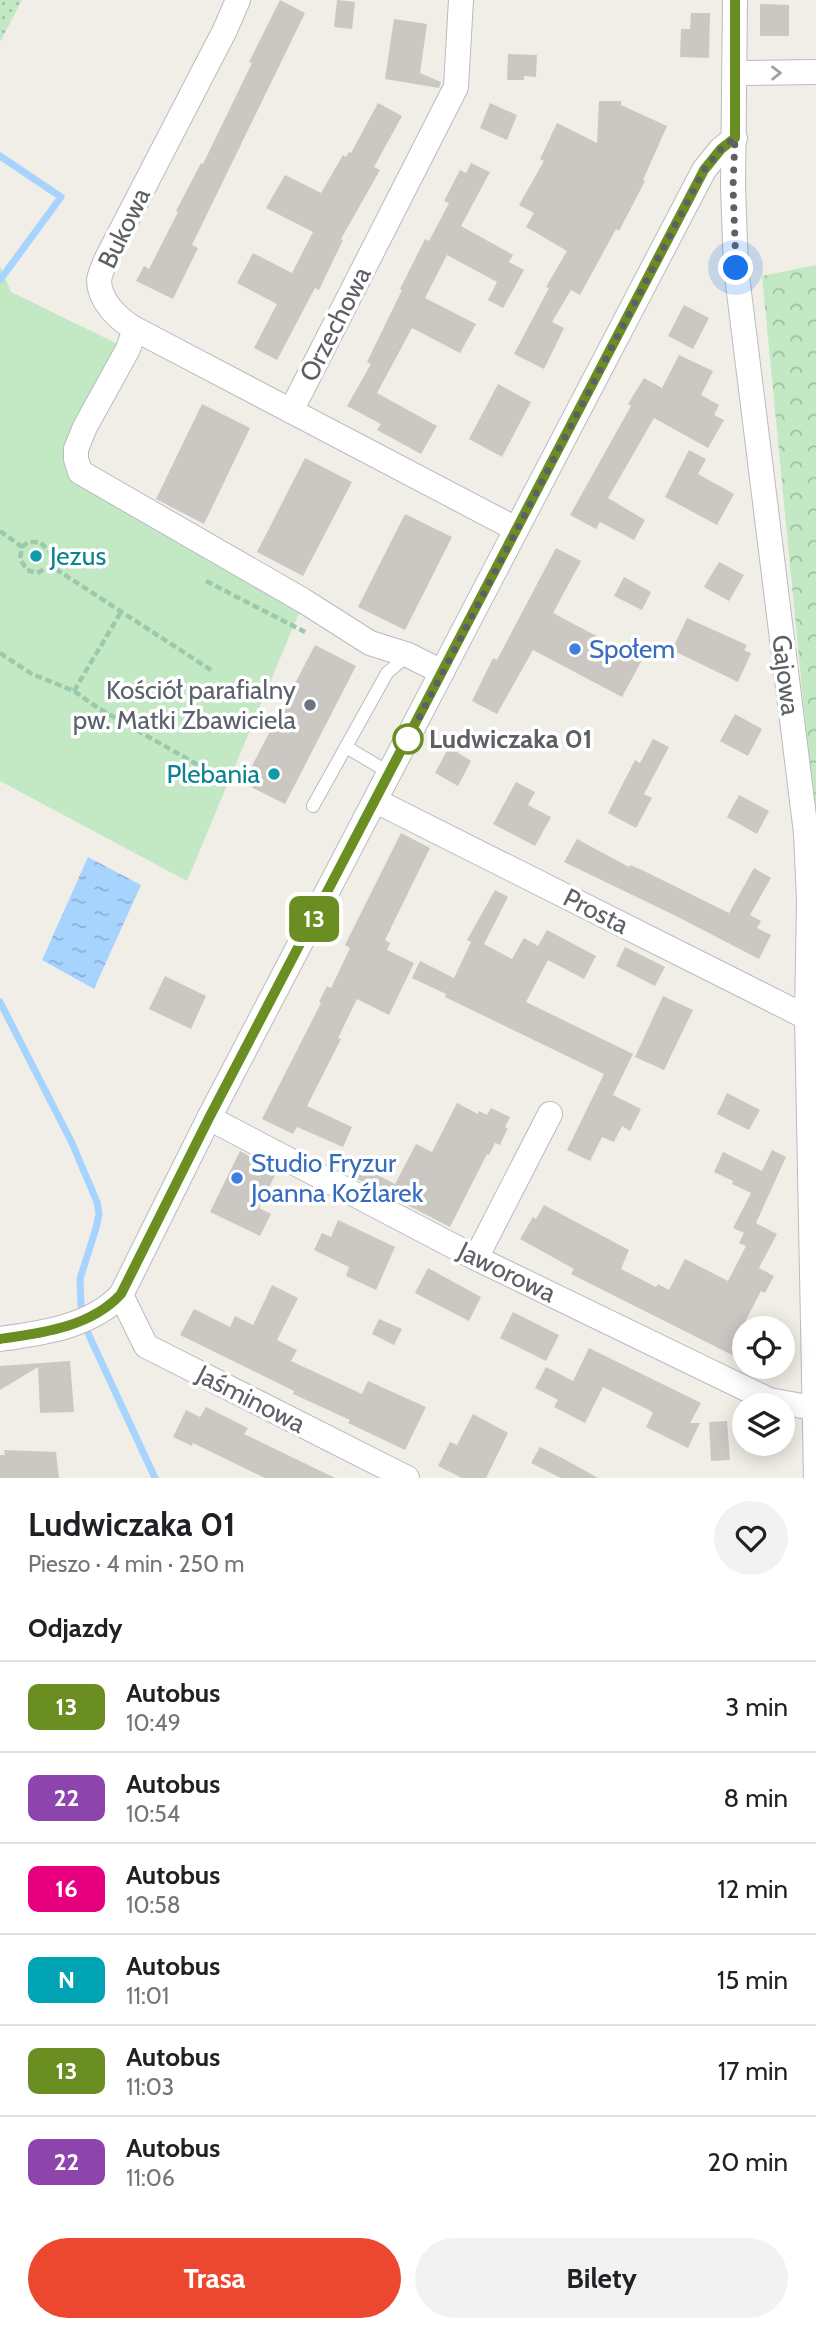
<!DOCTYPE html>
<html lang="pl">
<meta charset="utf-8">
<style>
:root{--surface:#fff;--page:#f2f2f2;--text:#202124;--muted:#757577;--line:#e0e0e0;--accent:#ec482f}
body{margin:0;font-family:Cabin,sans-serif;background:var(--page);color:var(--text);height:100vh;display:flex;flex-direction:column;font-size:26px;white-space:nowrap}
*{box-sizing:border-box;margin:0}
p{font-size:23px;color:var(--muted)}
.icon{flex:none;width:38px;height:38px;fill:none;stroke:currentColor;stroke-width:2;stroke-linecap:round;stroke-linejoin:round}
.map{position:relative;height:1478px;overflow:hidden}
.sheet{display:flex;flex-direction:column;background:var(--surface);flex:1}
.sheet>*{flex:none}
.badge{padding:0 14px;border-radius:10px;font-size:24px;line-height:46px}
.fabs{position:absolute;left:732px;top:1316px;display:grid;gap:14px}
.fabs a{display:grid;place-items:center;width:63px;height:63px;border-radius:50%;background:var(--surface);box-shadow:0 4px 18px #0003;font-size:35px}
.you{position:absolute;width:35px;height:35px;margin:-18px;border:5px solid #fff;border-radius:50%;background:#1a73e8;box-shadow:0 0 0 10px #1a73e833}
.map>.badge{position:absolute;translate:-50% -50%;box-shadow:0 0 0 4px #fff}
h2{padding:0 28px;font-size:26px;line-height:63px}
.round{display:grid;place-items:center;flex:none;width:74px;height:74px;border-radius:37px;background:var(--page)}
.headline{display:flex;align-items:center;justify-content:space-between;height:119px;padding:0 28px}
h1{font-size:33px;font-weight:700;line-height:52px}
.cta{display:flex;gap:14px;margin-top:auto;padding:14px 28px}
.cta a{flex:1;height:80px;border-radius:42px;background:var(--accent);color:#fff;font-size:28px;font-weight:700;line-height:80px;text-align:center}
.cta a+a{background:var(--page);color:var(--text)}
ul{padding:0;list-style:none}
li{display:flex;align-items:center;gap:21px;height:91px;padding:0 28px;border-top:2px solid var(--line)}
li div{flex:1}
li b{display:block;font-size:26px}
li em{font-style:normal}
li .badge{min-width:77px;font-weight:700;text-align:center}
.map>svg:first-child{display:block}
.grass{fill:url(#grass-dots)}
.forest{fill:url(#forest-crowns)}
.green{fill:#c2e8c4}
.water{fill:url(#water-ripples)}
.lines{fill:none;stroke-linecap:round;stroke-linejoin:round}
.stream{stroke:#a7d4ff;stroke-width:7}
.building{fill:#cbc8c3}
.service-casing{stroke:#b8bbc0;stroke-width:14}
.minor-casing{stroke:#b8bbc0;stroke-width:26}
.path{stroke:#9bc9ab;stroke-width:4.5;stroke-dasharray:7 3.5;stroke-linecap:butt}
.service{stroke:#fff;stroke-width:12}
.minor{stroke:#fff;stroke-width:24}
.oneway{stroke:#9ea0a3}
.line-casing{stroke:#fff;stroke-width:16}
.line{stroke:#6b8e23;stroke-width:10}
.walk{stroke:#5d6166;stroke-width:7;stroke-dasharray:0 12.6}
.culture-dot{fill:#0f9aa8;stroke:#fff;stroke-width:2.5}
.shop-dot{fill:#3f7fe0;stroke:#fff;stroke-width:2.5}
.worship-dot{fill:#6b7280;stroke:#fff;stroke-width:2.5}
.stop-dot{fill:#fff;stroke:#6b8e23;stroke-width:3.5}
.labels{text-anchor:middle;stroke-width:7;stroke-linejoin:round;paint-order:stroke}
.street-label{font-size:26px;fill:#5d6166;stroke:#fff}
.culture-label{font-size:26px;fill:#0d838f;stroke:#fff;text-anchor:start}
.shop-label{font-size:26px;fill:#366cbe;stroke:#fff;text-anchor:start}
.worship-label{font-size:26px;fill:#5b616d;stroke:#fff;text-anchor:end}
.stop-label{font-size:26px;font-weight:bold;fill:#5d6166;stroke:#fff;text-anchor:start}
</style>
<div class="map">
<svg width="816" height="1478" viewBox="0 0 816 1478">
<defs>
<pattern id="grass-dots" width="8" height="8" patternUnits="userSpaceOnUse" patternTransform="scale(1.75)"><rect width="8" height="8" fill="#c2e8c4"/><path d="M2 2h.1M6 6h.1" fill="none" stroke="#a1bfa3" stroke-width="1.8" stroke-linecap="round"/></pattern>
<pattern id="forest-crowns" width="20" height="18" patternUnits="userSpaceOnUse" patternTransform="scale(1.75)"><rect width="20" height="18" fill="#c2e8c4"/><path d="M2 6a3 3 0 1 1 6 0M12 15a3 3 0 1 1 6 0" fill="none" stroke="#a1bfa3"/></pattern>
<pattern id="water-ripples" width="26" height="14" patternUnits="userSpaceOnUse" patternTransform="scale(1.75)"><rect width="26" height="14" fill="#a7d4ff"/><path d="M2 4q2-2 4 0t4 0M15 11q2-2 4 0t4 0" fill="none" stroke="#8bafd2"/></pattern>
</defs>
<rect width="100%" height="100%" fill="#f0eee6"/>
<path class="grass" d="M0 0H22L0 42Z"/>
<path class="forest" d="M816 265V819L810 771 762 276Z"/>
<path class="green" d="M0 266 11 292 128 349 76 459 304 601 187 881 0 781Z"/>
<path class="water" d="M88 857 141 885 94 989 42 960Z"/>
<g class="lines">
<g class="stream">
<path d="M0 156 61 197 0 280"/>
<path d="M0 1002 72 1143 97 1202 99 1214 96 1228 80 1279 81 1305"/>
<path d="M87 1331 155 1478"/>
</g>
</g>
<g class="building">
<path d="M280 0 305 13 192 245 198 248 173 299 136 281 144 266 149 269 178 212 176 211 201 163 203 164 252 63 249 62Z"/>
<path d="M337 0 355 2 352 29 334 27Z"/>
<path d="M760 4 789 5V36H760Z"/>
<path d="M691 13H710L709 58 680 57 681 29H690Z"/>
<path d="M394 19 427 24 420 73 441 82 439 88 385 79Z"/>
<path d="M508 54 537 55 536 77 524 76V80H507Z"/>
<path d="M599 101H621V105L667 126 643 180 645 181 619 231 616 229 580 295 571 290 552 322 564 328 544 369 514 354 549 288 546 287 567 251 526 227 534 213 519 205 544 161 540 159 557 123 597 143Z"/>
<path d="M378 103 402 116 374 167 380 170 341 239 343 240 319 290 315 288 277 360 254 348 277 304 237 283 253 253 292 273 313 232 266 208 285 175 321 193 343 155 346 157 349 152 351 153Z"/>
<path d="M490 103 517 115 507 140 480 128Z"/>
<path d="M471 163 490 172 461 226 513 255 509 262 524 270 503 308 488 300 497 282 447 255 425 298 476 324 460 353 412 328 377 393 437 426 421 454 377 430 381 424 347 406 371 364 367 362 402 290 400 289 425 239 429 241 449 203 444 201 460 170 466 173Z"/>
<path d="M684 305 709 318 693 349 668 336Z"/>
<path d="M679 355 713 371 701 395 719 405 714 415 724 420 708 448 654 418 608 498 645 520 634 540 600 522 596 529 570 515 631 406 628 404 644 378 662 388Z"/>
<path d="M498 384 531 402 502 457 469 439Z"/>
<path d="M202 404 250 428 204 524 156 499Z"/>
<path d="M689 450 706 459 698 474 734 494 717 525 665 497Z"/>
<path d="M305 458 352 482 303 576 257 552Z"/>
<path d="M405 514 452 537 405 630 358 607Z"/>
<path d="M556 548 581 561 553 613 642 660 622 697 533 650 497 714 472 701 493 658 497 660Z"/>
<path d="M719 562 744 575 729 601 704 587Z"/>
<path d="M624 577 651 592 642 610 614 596Z"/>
<path d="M687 618 747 645 744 650 751 653 738 682 672 650Z"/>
<path d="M315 645 356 666 285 804 243 783Z"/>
<path d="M735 714 762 729 748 756 720 741Z"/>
<path d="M653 739 669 747 644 794 652 798 636 828 608 813 635 760 640 763Z"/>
<path d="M449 747 471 761 458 786 435 773Z"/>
<path d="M516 782 535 792 528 805 551 817 535 846 493 824Z"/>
<path d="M739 795 769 811 757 834 727 817Z"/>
<path d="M401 833 430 848 385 940 390 943 387 950 414 963 389 1015 357 999 338 1038 341 1039 307 1106 352 1127 343 1147 297 1127 293 1134 262 1119 321 1003 319 1002 327 986 331 988 350 948 345 945Z"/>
<path d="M577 839 629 867 630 865 642 870 729 913 754 868 771 878 750 915 761 921 757 928 771 935 759 959 676 916 564 862Z"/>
<path d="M495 890 508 897 484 944 512 959 524 938 538 946 547 930 596 956 584 979 548 960 526 1002 633 1054 613 1095 641 1109 630 1131 622 1126 614 1142 602 1137 590 1161 567 1150 604 1074 445 997 446 994 412 978 420 961 454 978 471 942 467 940Z"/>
<path d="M625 947 665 967 655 986 616 966Z"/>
<path d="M165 976 206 996 191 1029 149 1009Z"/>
<path d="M663 996 693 1010 664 1070 635 1057Z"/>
<path d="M727 1093 760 1110 749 1130 717 1114Z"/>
<path d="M457 1103 478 1114 479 1111 487 1115 491 1108 510 1117 505 1127 508 1128 500 1145 495 1143 489 1155 487 1154 450 1227 357 1179 362 1167 395 1184 416 1144 432 1152Z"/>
<path d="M772 1150 786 1157 756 1223 777 1234 759 1268 774 1276 765 1293 761 1291 743 1326 744 1361 571 1274 574 1269 520 1239 533 1217 536 1219 544 1205 629 1250 621 1269 656 1287 658 1284 669 1290 685 1259 728 1281 746 1246 739 1243 744 1233 733 1228 751 1193 732 1184 733 1181 714 1172 723 1152 762 1171Z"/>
<path d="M240 1151 277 1171 259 1208 271 1214 260 1236 210 1212Z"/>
<path d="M338 1220 395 1247 376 1290 346 1276 349 1267 314 1250 322 1233 331 1237Z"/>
<path d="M428 1268 481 1297 469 1321 415 1293Z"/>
<path d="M272 1285 298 1298 277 1340 297 1350 291 1361 362 1394 368 1381 426 1407 405 1450 348 1423 350 1420 293 1394 294 1391 180 1335 194 1309 230 1327 235 1316 253 1325Z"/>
<path d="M513 1312 559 1335 546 1361 500 1338Z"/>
<path d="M379 1319 402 1329 394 1345 372 1334Z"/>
<path d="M589 1348 701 1403 690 1423H700L688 1448 646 1427 653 1413 649 1410 603 1387 585 1423 554 1407 558 1400 535 1388 546 1367 573 1381Z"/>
<path d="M70 1361 74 1412 40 1413 38 1367 0 1390V1366Z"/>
<path d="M206 1407 248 1428 244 1434 335 1478H265L193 1443 192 1446 173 1437 186 1410 200 1417Z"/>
<path d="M473 1414 508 1433 486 1478H462L438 1466 450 1442 457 1445Z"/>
<path d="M727 1421 730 1460 711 1461 709 1422Z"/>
<path d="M540 1447 564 1459 598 1478H561L531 1463Z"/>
<path d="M4 1450 56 1452 59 1478H0V1455H5Z"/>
</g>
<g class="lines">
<g class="service-casing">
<g id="service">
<path d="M346 747 390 773"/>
<path d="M313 806 387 673 408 655"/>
</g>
</g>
<g class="minor-casing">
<g id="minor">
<path d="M238 0 225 30 107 258C104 265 100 273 99 280 99 301 118 319 135 329L516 529"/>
<path d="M735 0 733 187 736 268 806 833 809 900 807 1017 816 1478"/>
<path d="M735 73 816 72"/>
<path d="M135 329 128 349 85 427 76 449V459L80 472 304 601 370 643 408 655 442 672"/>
<path d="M291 411 456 87 461 0"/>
<path d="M376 801 816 1022"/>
<path d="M209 1118 476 1258 769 1400 813 1408"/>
<path d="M476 1258 550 1114"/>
<path d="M121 1295 146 1346 407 1478"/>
<path d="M0 1339C42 1333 90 1327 121 1295L209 1118 704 170 721 149 735 138"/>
</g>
</g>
<g class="path">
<path d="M0 531 22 547 20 559 27 570 37 573 51 566 211 670"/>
<path d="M22 547 28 542H40L50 552 51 566"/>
<path d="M206 581 305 632"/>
<path d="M0 653 32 674 74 691 98 708 198 765"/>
<path d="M74 691 121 612"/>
</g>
<use href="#service" class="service"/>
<use href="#minor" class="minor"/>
</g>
<defs><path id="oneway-chevron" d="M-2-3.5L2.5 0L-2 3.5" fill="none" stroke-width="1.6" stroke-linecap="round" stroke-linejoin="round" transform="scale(1.75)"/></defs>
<use class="oneway" href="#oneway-chevron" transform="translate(776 73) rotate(-1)"/>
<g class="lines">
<g class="line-casing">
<path id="line" d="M0 1339C42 1333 91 1327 121 1294L209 1118 704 170 721 149 735 138V0"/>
</g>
<use href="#line" class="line"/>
<path class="walk" d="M408 739 704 170 721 149 735 138 733 187 736 268"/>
</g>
<g class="culture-dot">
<circle cx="36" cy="556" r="7"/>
<circle cx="274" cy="774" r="7"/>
</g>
<g class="shop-dot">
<circle cx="575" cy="649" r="7"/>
<circle cx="237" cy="1178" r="7"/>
</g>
<circle class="worship-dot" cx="310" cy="705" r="7"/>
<circle class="stop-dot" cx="408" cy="739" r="14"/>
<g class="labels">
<g class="street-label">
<text transform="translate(124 228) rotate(-64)" y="9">Bukowa</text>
<text transform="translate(335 324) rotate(-63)" y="9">Orzechowa</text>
<text transform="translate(786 675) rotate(83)" y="9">Gajowa</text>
<text transform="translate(596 911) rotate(27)" y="9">Prosta</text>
<text transform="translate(507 1272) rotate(26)" y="9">Jaworowa</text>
<text transform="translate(251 1399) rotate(27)" y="9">Jaśminowa</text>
</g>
<g class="culture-label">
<text x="50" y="565">Jezus</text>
<text x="260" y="783" text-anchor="end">Plebania</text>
</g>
<g class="shop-label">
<text x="589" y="658">Społem</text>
<text x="251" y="1172">Studio Fryzur<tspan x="251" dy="30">Joanna Koźlarek</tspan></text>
</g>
<g class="worship-label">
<text x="296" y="699">Kościół parafialny<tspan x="296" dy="30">pw. Matki Zbawiciela</tspan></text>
</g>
<g class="stop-label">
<text x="429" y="748">Ludwiczaka 01</text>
</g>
</g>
</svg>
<div class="fabs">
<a><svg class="icon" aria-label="locate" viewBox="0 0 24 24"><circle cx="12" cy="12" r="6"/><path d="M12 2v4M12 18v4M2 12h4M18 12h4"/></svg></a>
<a><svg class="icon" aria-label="layers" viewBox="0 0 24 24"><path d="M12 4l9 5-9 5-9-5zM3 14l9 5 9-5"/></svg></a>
</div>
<div class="you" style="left:736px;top:268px"></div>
<b class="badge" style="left:314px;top:919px;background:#6b8e23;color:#fff">13</b>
</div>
<section class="sheet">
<div class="headline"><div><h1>Ludwiczaka 01</h1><p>Pieszo · 4 min · 250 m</p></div><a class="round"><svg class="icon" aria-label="heart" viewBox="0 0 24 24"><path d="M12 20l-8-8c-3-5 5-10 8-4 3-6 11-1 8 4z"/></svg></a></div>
<h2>Odjazdy</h2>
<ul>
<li><span class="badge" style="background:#6b8e23;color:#fff">13</span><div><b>Autobus</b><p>10:49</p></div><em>3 min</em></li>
<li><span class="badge" style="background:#8e44ad;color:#fff">22</span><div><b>Autobus</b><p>10:54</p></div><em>8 min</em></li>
<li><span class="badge" style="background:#e6007e;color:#fff">16</span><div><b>Autobus</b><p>10:58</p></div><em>12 min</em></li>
<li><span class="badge" style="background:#00a3b4;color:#fff">N</span><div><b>Autobus</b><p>11:01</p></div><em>15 min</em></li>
<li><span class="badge" style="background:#6b8e23;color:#fff">13</span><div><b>Autobus</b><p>11:03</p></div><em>17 min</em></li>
<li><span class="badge" style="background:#8e44ad;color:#fff">22</span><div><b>Autobus</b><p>11:06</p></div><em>20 min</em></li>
</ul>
<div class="cta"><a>Trasa</a><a>Bilety</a></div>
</section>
